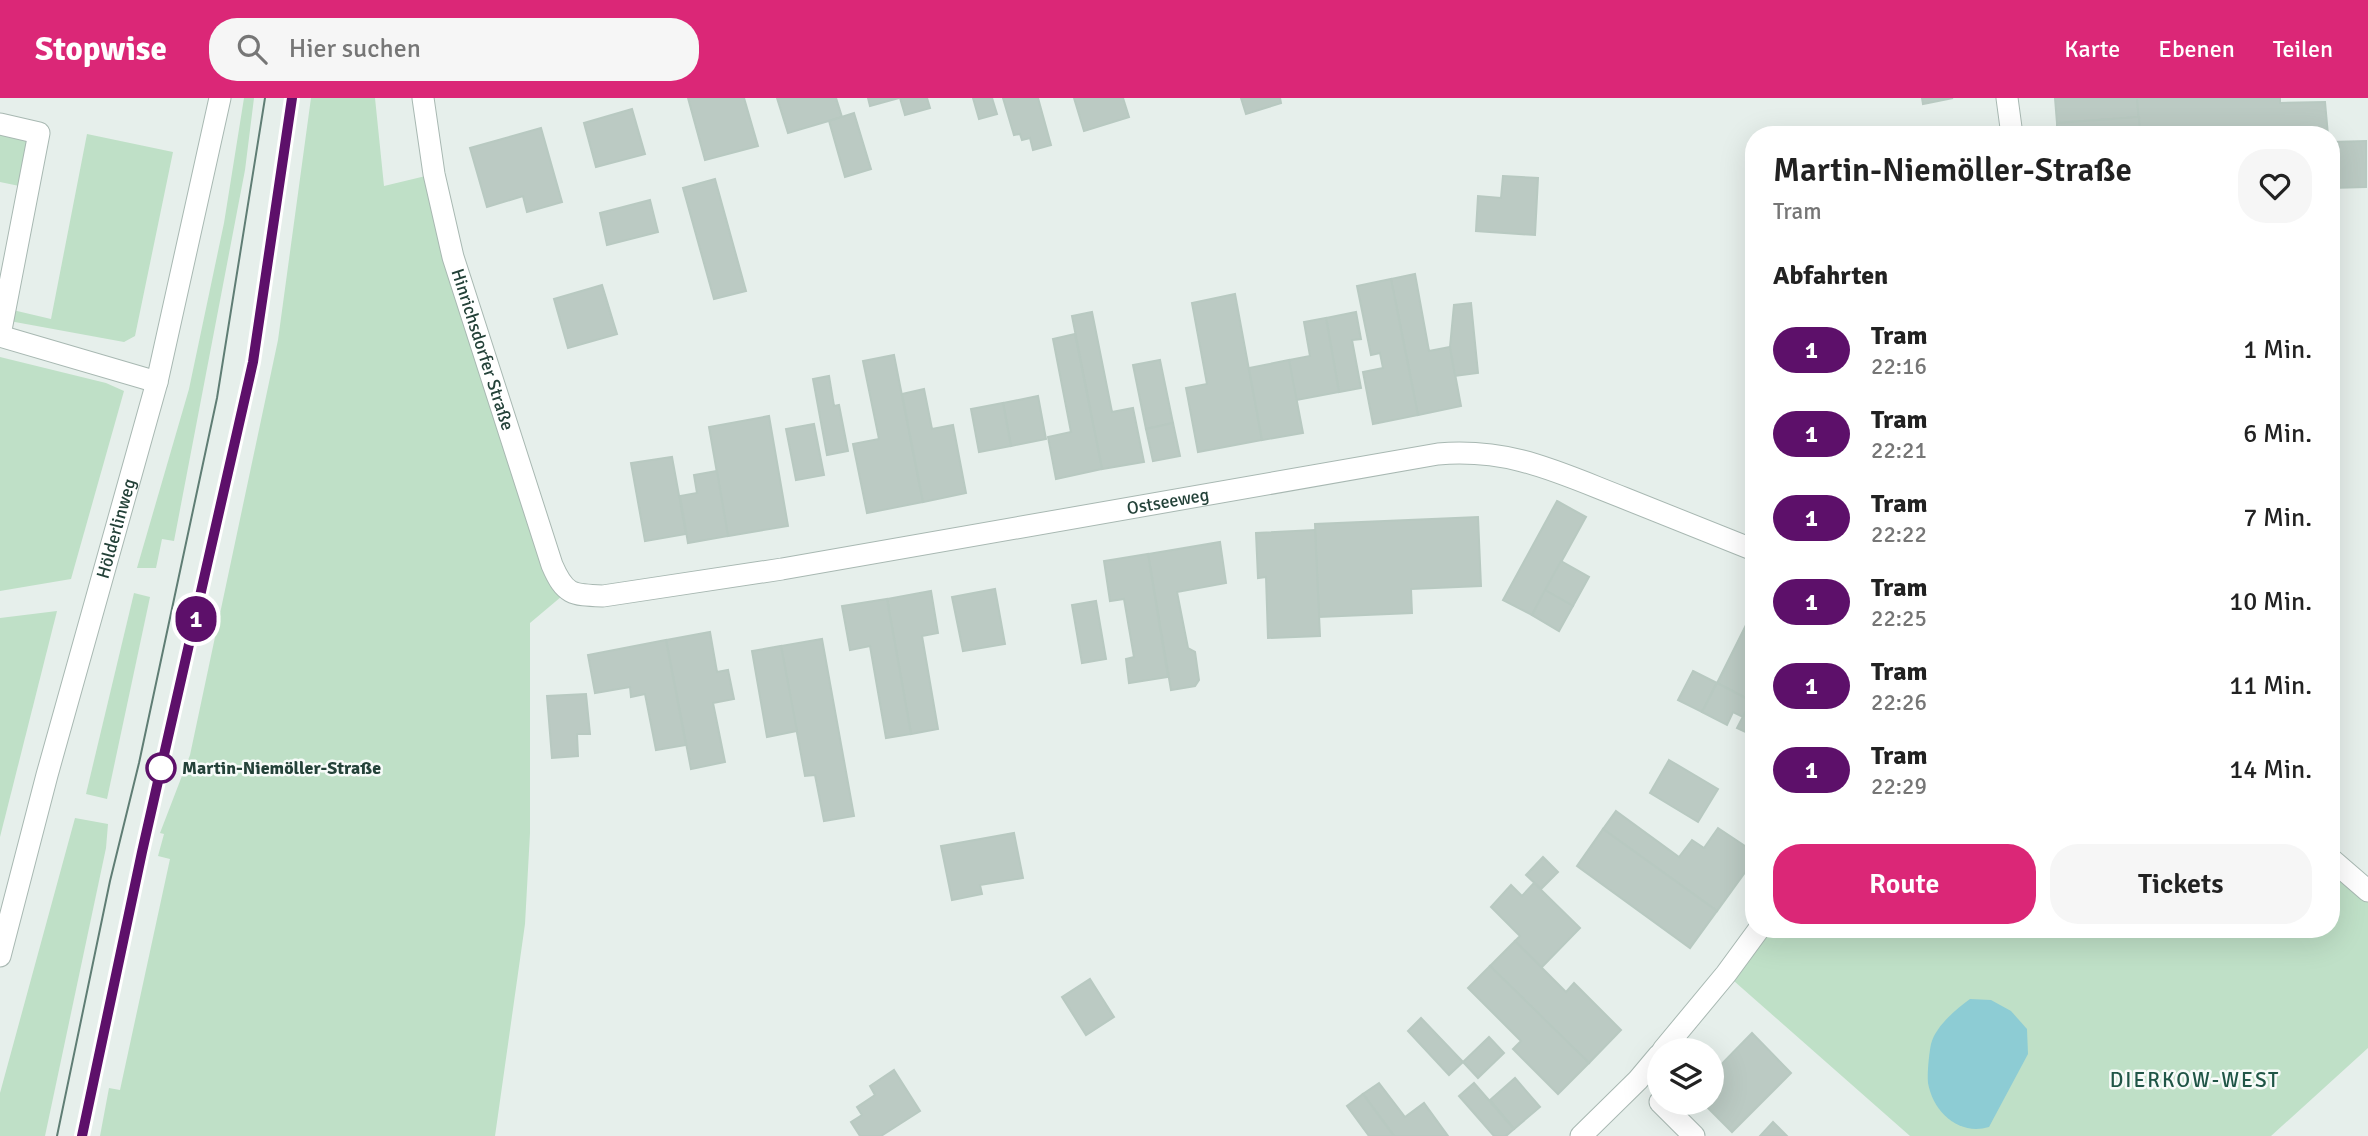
<!DOCTYPE html>
<html lang="de">
<meta charset="utf-8">
<style>
:root{--surface:#fff;--page:#f6f6f6;--text:#222;--muted:#767676;--accent:#db2777}
body{margin:0;font-family:Signika,sans-serif;background:var(--page);color:var(--text);height:100vh;display:flex;flex-direction:column;font-size:26px;white-space:nowrap}
*{box-sizing:border-box;margin:0}
p{font-size:23px;color:var(--muted)}
.icon{flex:none;width:38px;height:38px;fill:none;stroke:currentColor;stroke-width:2;stroke-linecap:round;stroke-linejoin:round}
.map{position:relative;flex:1;overflow:hidden}
.sheet{position:absolute;left:1745px;top:28px;width:595px;height:812px;display:flex;flex-direction:column;background:var(--surface);border-radius:28px;box-shadow:0 7px 28px #0002}
.sheet>*{flex:none}
.badge{padding:0 14px;border-radius:23px;font-size:24px;line-height:46px}
.buttons{position:absolute;left:1647px;top:940px;display:grid;gap:14px}
.buttons a{display:grid;place-items:center;width:77px;height:77px;border-radius:50%;background:var(--surface);box-shadow:0 7px 28px #0002;font-size:35px}
.map>.badge{position:absolute;translate:-50% -50%;box-shadow:0 0 0 4px #fff}
h2{padding:0 28px;font-size:26px;line-height:63px}
.round{display:grid;place-items:center;flex:none;width:74px;height:74px;border-radius:28px;background:var(--page)}
.overview{display:flex;align-items:center;justify-content:space-between;height:119px;padding:0 28px}
h1{font-size:33px;font-weight:600;line-height:52px}
.primary-button{display:flex;gap:14px;margin-top:auto;padding:14px 28px}
.primary-button a{flex:1;height:80px;border-radius:28px;background:var(--accent);color:#fff;font-size:28px;font-weight:600;line-height:80px;text-align:center}
.primary-button a+a{background:var(--page);color:var(--text)}
ul{padding:0;list-style:none}
li{display:flex;align-items:center;gap:21px;height:84px;padding:0 28px}
li div{flex:1}
li b{display:block;font-size:26px}
li em{font-style:normal}
li .badge{min-width:77px;font-weight:700;text-align:center}
header{display:flex;align-items:center;gap:42px;box-sizing:border-box;height:98px;padding:0 35px;background:var(--accent);color:#fff}
header strong{font-size:33px}
nav{display:flex;gap:38px;margin-inline-start:auto;font-size:24px}
.search{width:490px;height:63px;background:var(--page);display:flex;align-items:center;gap:18px;box-sizing:border-box;padding:0 24px;border-radius:28px;color:var(--muted);font-size:26px}
.map>svg:first-child{display:block}
.green{fill:#bfe0c7}
.water{fill:#8dccd4}
.building{fill:#bbcac3;stroke:#b8c9c1;stroke-width:2}
.lines{fill:none;stroke-linecap:round;stroke-linejoin:round}
.minor-casing{stroke:#a8b8b2;stroke-width:23}
.minor{stroke:#fff;stroke-width:21}
.tram{stroke:#5f7d74;stroke-width:2}
.line-casing{stroke:#fff;stroke-width:16}
.line{stroke:#5d106a;stroke-width:10}
.stop-dot{fill:#fff;stroke:#5d106a;stroke-width:3.5}
.labels{text-anchor:middle;stroke-width:5;stroke-linejoin:round;paint-order:stroke}
.street-label{font-size:18px;fill:#244239;stroke:#f7fbf9}
.stop-label{font-size:18px;font-weight:bold;fill:#244239;stroke:#f7fbf9;text-anchor:start}
.quarter-label{font-size:21px;letter-spacing:2px;fill:#1f5546;stroke:#f7fbf9}
</style>
<header>
<strong>Stopwise</strong>
<div class="search"><svg class="icon" aria-label="search" viewBox="0 0 24 24"><circle cx="10" cy="10" r="6"/><path d="M15 15l6 6"/></svg>Hier suchen</div>
<nav><a>Karte</a><a>Ebenen</a><a>Teilen</a></nav>
</header>
<div class="map">
<svg width="2368" height="1038" viewBox="0 0 2368 1038">
<rect width="100%" height="100%" fill="#e6efeb"/>
<g class="green">
<path d="M244 0H254L245 72 174 443 162 441 156 470H137L189 291 224 125Z"/>
<path d="M311 0H375L384 88 434 76 568 493 530 525V735L525 826 495 1038H100L109 990 120 992 170 761 158 758 164 736 160 735 190 657 278 242Z"/>
<path d="M0 26 39 35 29 90 0 84Z"/>
<path d="M87 36 173 54 135 238 124 244 4 222 0 209 51 221Z"/>
<path d="M0 259 106 285 124 293 71 481 0 493Z"/>
<path d="M134 495 150 499 107 701 86 696Z"/>
<path d="M57 513 0 739V520Z"/>
<path d="M75 720 108 726 106 750 45 1038H0V995Z"/>
<path d="M2331 761 2368 793V950L2271 1038H1910L1726 876 1759 831H2331Z"/>
</g>
<path class="water" d="M1970 901 1991 902 2011 913 2027 931 2028 956 1989 1029C1959 1038 1933 1014 1928 985 1927 975 1929 956 1931 946 1935 929 1956 911 1970 901Z"/>
<g class="building">
<path d="M688 0H744L758 48 705 62Z"/>
<path d="M777 0H836L842 19 788 35Z"/>
<path d="M868 0H899L870 8Z"/>
<path d="M900 0H927L930 10 905 17Z"/>
<path d="M973 0H992L997 16 979 21Z"/>
<path d="M1003 0H1038L1051 47 1033 52 1030 40 1022 42 1020 36 1014 37Z"/>
<path d="M1074 0H1123L1129 19 1084 33Z"/>
<path d="M1241 0H1280L1281 5 1246 16Z"/>
<path d="M1922 0H1953L1923 6Z"/>
<path d="M2055 0H2137L2139 19 2057 25Z"/>
<path d="M2137 0H2280V5L2325 4 2328 37H2140Z"/>
<path d="M632 11 645 56 596 69 584 25Z"/>
<path d="M854 15 871 71 845 79 829 23Z"/>
<path d="M2139 19 2140 37H2057V25Z"/>
<path d="M541 30 562 104 527 114 523 98 487 109 470 50Z"/>
<path d="M2366 43V89L2331 90V44Z"/>
<path d="M1503 78 1538 80 1535 137 1476 133 1478 98 1501 100Z"/>
<path d="M715 81 746 193 714 201 683 90Z"/>
<path d="M650 102 658 134 607 147 600 115Z"/>
<path d="M1415 176 1429 253 1450 249 1461 308 1418 317 1391 181Z"/>
<path d="M1391 181 1418 317 1373 326 1363 274 1383 270 1380 255 1371 257 1357 188Z"/>
<path d="M602 187 617 236 568 250 554 201Z"/>
<path d="M1235 196 1262 342 1198 354 1186 290 1207 286 1192 205Z"/>
<path d="M1471 205 1478 275 1455 278 1450 249 1454 207Z"/>
<path d="M1092 214 1112 314 1133 310 1144 364 1102 371 1072 218Z"/>
<path d="M1356 214 1361 241 1352 242 1361 290 1339 294 1326 220Z"/>
<path d="M1326 220 1339 294 1296 302 1289 262 1310 258 1304 224Z"/>
<path d="M1075 236 1102 371 1056 381 1048 339 1071 334 1053 241Z"/>
<path d="M894 257 923 404 867 415 853 346 879 341 863 263Z"/>
<path d="M1160 262 1173 325 1146 331 1133 267Z"/>
<path d="M1289 262 1303 335 1262 342 1249 270Z"/>
<path d="M829 278 834 308 839 307 848 353 827 357 813 281Z"/>
<path d="M924 291 932 331 953 327 966 395 923 404 902 296Z"/>
<path d="M1038 298 1046 341 1011 348 1003 305Z"/>
<path d="M1003 305 1011 348 979 354 971 311Z"/>
<path d="M769 318 788 428 728 438 709 329Z"/>
<path d="M1173 325 1180 358 1153 363 1146 331Z"/>
<path d="M814 326 824 377 796 382 786 331Z"/>
<path d="M672 359 686 436 645 443 631 365Z"/>
<path d="M717 373 728 438 688 445 680 398 697 395 694 377Z"/>
<path d="M1557 403 1586 419 1532 517 1503 502Z"/>
<path d="M1478 419 1481 488 1411 491 1412 515 1319 519 1315 426Z"/>
<path d="M1315 432 1320 538 1268 540 1266 479 1258 480 1256 435Z"/>
<path d="M1220 444 1226 485 1177 494 1188 550 1195 554 1199 582 1195 588 1171 592 1148 456Z"/>
<path d="M1148 456 1168 579 1129 585 1126 561 1134 559 1124 501 1110 503 1104 463Z"/>
<path d="M1561 463 1589 479 1573 508 1545 492Z"/>
<path d="M995 491 1005 546 963 553 952 499Z"/>
<path d="M1545 492 1573 508 1559 533 1532 517Z"/>
<path d="M931 493 938 535 922 538 938 631 911 636 887 501Z"/>
<path d="M887 501 911 636 886 640 870 548 850 552 842 508Z"/>
<path d="M1096 503 1106 561 1082 565 1072 507Z"/>
<path d="M1752 515H1754V604L1717 585Z"/>
<path d="M710 534 717 574 728 572 734 601 713 605 725 664 691 671 666 542Z"/>
<path d="M822 541 854 718 824 723 815 677 805 678 781 548Z"/>
<path d="M666 542 686 647 656 652 645 596 631 599 630 589 595 595 588 557Z"/>
<path d="M781 548 797 633 767 639 752 553Z"/>
<path d="M1693 573 1717 585 1702 614 1678 602Z"/>
<path d="M1717 585 1751 603 1743 619 1733 614 1727 627 1702 614Z"/>
<path d="M586 596 590 636H577L578 658 552 660 547 598Z"/>
<path d="M1751 603 1754 604V638L1737 630Z"/>
<path d="M1669 662 1718 691 1698 724 1650 695Z"/>
<path d="M1616 713 1679 759 1692 742 1704 750 1718 730 1754 754V762L1717 813 1603 731Z"/>
<path d="M1603 731 1717 813 1690 850 1577 768Z"/>
<path d="M1014 735 1023 780 980 787 982 796 952 802 941 748Z"/>
<path d="M1543 759 1558 774 1541 791 1526 777Z"/>
<path d="M1534 785 1580 830 1541 870 1515 843 1520 838 1491 809 1511 787 1522 798Z"/>
<path d="M1515 843 1566 894 1574 885 1621 932 1589 965 1490 868Z"/>
<path d="M1490 868 1589 965 1558 996 1513 951 1521 943 1468 890Z"/>
<path d="M1090 881 1114 919 1086 937 1062 899Z"/>
<path d="M1421 920 1463 964 1449 977 1408 933Z"/>
<path d="M1752 935 1791 975 1732 1034 1702 1004H1712V976Z"/>
<path d="M1489 939 1504 955 1478 980 1463 964Z"/>
<path d="M894 972 920 1013 881 1038H860L851 1024 862 1017 857 1009 875 997 870 988Z"/>
<path d="M1515 980 1540 1009 1514 1031 1490 1002Z"/>
<path d="M1379 985 1405 1019 1424 1005 1448 1038H1394L1363 996Z"/>
<path d="M1474 985 1514 1031 1506 1038H1494L1459 998Z"/>
<path d="M1363 996 1394 1038H1369L1347 1008Z"/>
<path d="M1773 1024 1787 1038H1760Z"/>
</g>
<g class="lines">
<g class="minor-casing">
<g id="minor">
<path id="s1" d="M423 0 434 76 453 159 552 467C565 497 572 497 603 498L782 471 1438 356C1511 350 1557 374 1624 400 1667 417 1710 434 1754 452"/>
<path d="M2007 0 2012 37"/>
<path d="M0 26 39 35 0 237"/>
<path d="M0 238 157 284"/>
<path d="M2331 761 2368 793"/>
<path id="s2" d="M0 858 47 677 157 284 220 0"/>
<path d="M1663 952 1726 876 1759 831"/>
<path d="M1660 1004 1694 1038"/>
<path d="M1581 1038 1638 982 1659 957"/>
</g>
</g>
<use href="#minor" class="minor"/>
<g class="tram">
<path d="M57 1038 110 783 139 665 217 300 265 0"/>
<path d="M82 1038 132 799 253 264 292 0"/>
</g>
</g>
<g class="lines">
<g class="line-casing">
<path id="line" d="M82 1038 142 754 253 264 292 0"/>
</g>
<use href="#line" class="line"/>
</g>
<circle class="stop-dot" cx="161" cy="670" r="14"/>
<g class="labels">
<g class="street-label">
<text dy="6" stroke="none"><textPath href="#s1" startOffset="259">Hinrichsdorfer Straße</textPath></text>
<text dy="6" stroke="none"><textPath href="#s1" startOffset="1124">Ostseeweg</textPath></text>
<text dy="6" stroke="none"><textPath href="#s2" startOffset="443">Hölderlinweg</textPath></text>
</g>
<g class="stop-label">
<text x="182" y="676">Martin-Niemöller-Straße</text>
</g>
<g class="quarter-label">
<text x="2195" y="989">DIERKOW-WEST</text>
</g>
</g>
</svg>
<div class="buttons">
<a><svg class="icon" aria-label="layers" viewBox="0 0 24 24"><path d="M12 4l9 5-9 5-9-5zM3 14l9 5 9-5"/></svg></a>
</div>
<b class="badge" style="left:196px;top:521px;background:#5d106a;color:#fff">1</b>
<section class="sheet">
<div class="overview"><div><h1>Martin-Niemöller-Straße</h1><p>Tram</p></div><a class="round"><svg class="icon" aria-label="heart" viewBox="0 0 24 24"><path d="M12 20l-8-8c-3-5 5-10 8-4 3-6 11-1 8 4z"/></svg></a></div>
<h2>Abfahrten</h2>
<ul>
<li><span class="badge" style="background:#5d106a;color:#fff">1</span><div><b>Tram</b><p>22:16</p></div><em>1 Min.</em></li>
<li><span class="badge" style="background:#5d106a;color:#fff">1</span><div><b>Tram</b><p>22:21</p></div><em>6 Min.</em></li>
<li><span class="badge" style="background:#5d106a;color:#fff">1</span><div><b>Tram</b><p>22:22</p></div><em>7 Min.</em></li>
<li><span class="badge" style="background:#5d106a;color:#fff">1</span><div><b>Tram</b><p>22:25</p></div><em>10 Min.</em></li>
<li><span class="badge" style="background:#5d106a;color:#fff">1</span><div><b>Tram</b><p>22:26</p></div><em>11 Min.</em></li>
<li><span class="badge" style="background:#5d106a;color:#fff">1</span><div><b>Tram</b><p>22:29</p></div><em>14 Min.</em></li>
</ul>
<div class="primary-button"><a>Route</a><a>Tickets</a></div>
</section>
</div>
